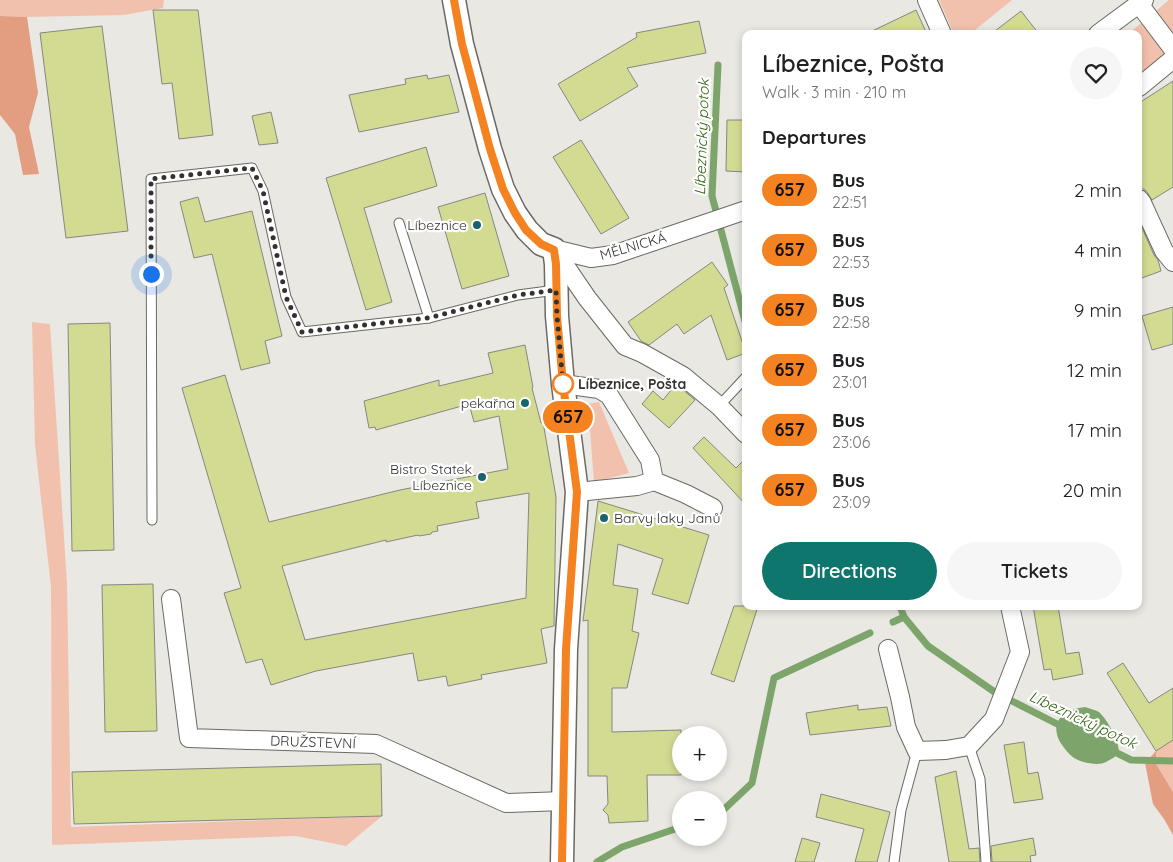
<!DOCTYPE html>
<meta charset="utf-8">
<style>
:root{--surface:#fff;--page:#f6f6f6;--text:#202124;--muted:#757577;--accent:#0f766e}
body{margin:0;font-family:Quicksand,sans-serif;background:var(--page);color:var(--text);height:100vh;display:flex;flex-direction:column;font-size:19px;white-space:nowrap}
*{box-sizing:border-box;margin:0}
p{font-size:16px;color:var(--muted)}
.icon{flex:none;width:28px;height:28px;fill:none;stroke:currentColor;stroke-width:2;stroke-linecap:round;stroke-linejoin:round}
.map{position:relative;flex:1;overflow:hidden}
.panel{position:absolute;left:742px;top:30px;width:400px;height:580px;display:flex;flex-direction:column;background:var(--surface);border-radius:10px;box-shadow:0 2px 8px #0003}
.panel>*{flex:none}
.badge{padding:0 10px;border-radius:16px;font-size:18px;line-height:32px}
.buttons{position:absolute;left:672px;top:726px;display:grid;gap:10px}
.buttons a{display:grid;place-items:center;width:55px;height:55px;border-radius:50%;background:var(--surface);box-shadow:0 2px 8px #0003;font-size:25px}
.you{position:absolute;width:25px;height:25px;margin:-12px;border:4px solid #fff;border-radius:50%;background:#1a73e8;box-shadow:0 0 0 8px #1a73e833}
.map>.badge{position:absolute;translate:-50% -50%;box-shadow:0 0 0 2px #fff}
h2{padding:0 20px;font-size:19px;line-height:45px}
.round{display:grid;place-items:center;flex:none;width:52px;height:52px;border-radius:26px;background:var(--page)}
.overview{display:flex;align-items:center;justify-content:space-between;height:85px;padding:0 20px}
h1{font-size:24px;font-weight:600;line-height:38px}
.primary-button{display:flex;gap:10px;margin-top:auto;padding:10px 20px}
.primary-button a{flex:1;height:58px;border-radius:30px;background:var(--accent);color:#fff;font-size:20px;font-weight:600;line-height:58px;text-align:center}
.primary-button a+a{background:var(--page);color:var(--text)}
ul{padding:0;list-style:none}
li{display:flex;align-items:center;gap:15px;height:60px;padding:0 20px}
li div{flex:1}
li b{display:block;font-size:19px}
li em{font-style:normal}
li .badge{min-width:55px;font-weight:700;text-align:center}
.map>svg:first-child{display:block}
.green{fill:#f2c1ad}
.forest{fill:#e39d80}
.water{fill:#7da56b}
.lines{fill:none;stroke-linecap:round;stroke-linejoin:round}
.stream{stroke:#7da56b;stroke-width:7}
.building{fill:#d3db93;stroke:#868782;fill-rule:evenodd}
.service-casing{stroke:#6b6965;stroke-width:11}
.minor-casing{stroke:#6b6965;stroke-width:20}
.tertiary-casing{stroke:#6b6965;stroke-width:25}
.service{stroke:#fff;stroke-width:9}
.minor{stroke:#fff;stroke-width:18}
.tertiary{stroke:#fff;stroke-width:22}
.line-casing{stroke:#fff;stroke-width:11}
.line{stroke:#f58220;stroke-width:8}
.walk{stroke:#333230;stroke-width:5;stroke-dasharray:0 9}
.poi-dot{fill:#17646d;stroke:#fff;stroke-width:2}
.stop-dot{fill:#fff;stroke:#f58220;stroke-width:2.5}
.labels{text-anchor:middle;stroke-width:4.5;stroke-linejoin:round;paint-order:stroke}
.poi-label{font-size:14px;fill:#333230;stroke:#fff;text-anchor:end}
.street-label{font-size:14px;fill:#333230;stroke:#fff}
.stop-label{font-size:14px;font-weight:bold;fill:#333230;stroke:#fff;text-anchor:start}
.water-label{font-size:15px;font-style:italic;fill:#316311;stroke:#fff}
</style>
<div class="map">
<svg width="1173" height="862" viewBox="0 0 1173 862">
<rect width="100%" height="100%" fill="#eae8e3"/>
<g class="green">
<path d="M0 0H164L163 8 124 15 27 17 0 16Z"/>
<path d="M939 0H1012L970 34H954Z"/>
<path d="M1169 0H1173V66L1139 90V34H1128Z"/>
<path d="M32 322 50 324 67 583 71 827 382 816 346 846 296 836 52 845 51 587 35 445Z"/>
<path d="M599 402 629 473 594 482 588 404Z"/>
<path d="M1173 740V792L1156 764V751Z"/>
</g>
<g class="forest">
<path d="M0 16 27 17 38 93 29 127 39 174 23 175 15 134 0 115Z"/>
<path d="M1156 751V764L1173 792V835L1164 819 1153 804 1145 763Z"/>
</g>
<path class="water" d="M1085 707C1089 708 1095 710 1099 712 1106 718 1122 744 1118 753 1117 757 1109 760 1106 762 1099 766 1083 763 1076 759 1070 756 1064 748 1060 742 1049 721 1064 710 1085 707Z"/>
<g class="lines">
<g class="stream">
<path d="M718 65 712 196 746 325"/>
<path d="M900 606 904 617 928 646 996 693"/>
<path d="M893 622 904 617"/>
<path d="M1012 701 1065 728"/>
<path d="M1111 750 1131 760 1173 761"/>
<path d="M719 814 752 783 774 678 870 633"/>
<path d="M597 862 622 847 681 827"/>
</g>
</g>
<g class="building">
<path d="M153 10H198L213 135 179 139 172 83 162 84Z"/>
<path d="M916 10 927 34H866Z"/>
<path d="M1021 11 1039 34H991Z"/>
<path d="M699 21 706 53 627 68 638 86 580 121 558 84 637 37 636 33Z"/>
<path d="M102 26 128 231 66 238 40 33Z"/>
<path d="M427 75 428 79 449 75 459 112 359 132 349 95 406 84 405 79Z"/>
<path d="M1173 81V187L1152 200 1147 192 1144 189H1139V103Z"/>
<path d="M271 112 278 143 259 145 252 116Z"/>
<path d="M727 120H746V172L726 171Z"/>
<path d="M581 140 629 218 601 234 553 157Z"/>
<path d="M426 147 437 186 364 208 392 302 366 310 326 178Z"/>
<path d="M485 193 509 276 462 289 438 207Z"/>
<path d="M198 197 205 222 252 211 282 336 265 341 270 363 241 370 212 254 194 258 180 202Z"/>
<path d="M1139 221 1154 255 1158 260 1161 271 1139 279Z"/>
<path d="M712 262 728 285 724 288 746 353 727 360 711 315 684 334 677 324 649 345 641 341 628 322Z"/>
<path d="M1173 307V344L1152 350 1142 316Z"/>
<path d="M110 323 114 550 72 551 68 324Z"/>
<path d="M525 345 533 387 532 388 541 423 543 422 556 497 554 626 541 629 547 663 481 675 482 679 448 686 446 676 418 681 413 653 316 671 271 685 262 659 246 663 224 593 241 588 182 388 225 375 269 522 400 490 508 469 499 416 474 422 469 404 376 430 375 427 369 428 364 401 439 380V386L493 373 488 353ZM529 493 526 598 305 640 282 566 386 540V542L418 535 419 536 431 534 432 532 438 531 437 526 479 518 476 502Z"/>
<path d="M676 384 695 400 669 428 642 404 653 391 663 400Z"/>
<path d="M704 437 736 468 746 458V505L693 448Z"/>
<path d="M598 501 709 535 688 604 652 594 663 559 618 544 613 585 638 589 632 631 639 633 627 688H612V732L681 730V775H647L648 821 609 823 608 815 603 810 608 804 607 776H588V620L583 621Z"/>
<path d="M153 584 157 731 105 732 102 585Z"/>
<path d="M734 606H758L734 682 711 674Z"/>
<path d="M1033 606H1058L1066 654 1079 652 1083 674 1053 680 1051 669 1044 670Z"/>
<path d="M1123 663 1149 703 1173 688V740L1156 751 1107 673Z"/>
<path d="M858 705V710L887 707 891 726 810 735 806 713Z"/>
<path d="M1024 742 1028 774 1038 772 1043 799 1014 803 1004 745Z"/>
<path d="M381 764 382 816 74 824 72 772Z"/>
<path d="M956 771 969 849 979 848 980 862H949L935 777Z"/>
<path d="M821 794 890 812 877 862H855L864 829 816 817Z"/>
<path d="M802 838 820 843 814 862H795Z"/>
<path d="M1033 838 1036 855 1030 856 1031 862H992L991 846Z"/>
</g>
<g class="lines">
<g class="service-casing">
<g id="service">
<path d="M399 223 429 318"/>
<path d="M719 406 746 377"/>
<path d="M152 520 151 179 252 168 263 191 286 297 302 332 429 318 518 295 556 290"/>
<path d="M969 746 980 779 986 862"/>
<path d="M894 862 901 810 917 751"/>
</g>
</g>
<g class="minor-casing">
<g id="minor">
<path d="M927 0 942 34"/>
<path d="M1139 4 1173 49"/>
<path d="M1098 34 1144 0"/>
<path d="M1139 87 1173 59"/>
<path d="M1139 199 1142 203 1164 251 1173 262"/>
<path d="M554 249 591 258 613 255 746 210"/>
<path d="M555 251 587 298 625 346 642 353 683 376 719 406 746 434"/>
<path d="M563 384 599 389 609 395 650 460 654 481 686 494 713 508"/>
<path d="M577 492 637 486 654 481"/>
<path d="M171 599 189 738 376 744 506 803 564 801"/>
<path d="M888 649 900 697 906 727 917 751 946 750 969 746 994 719 1020 652 1010 606"/>
</g>
</g>
<g class="tertiary-casing">
<path id="tertiary" d="M454 0 462 44 490 149 503 189 515 213 527 230 541 244 554 249 556 264 557 316 563 384 577 492 566 649 562 862"/>
</g>
<use href="#service" class="service"/>
<use href="#minor" class="minor"/>
<use href="#tertiary" class="tertiary"/>
</g>
<g class="lines">
<g class="line-casing">
<path id="line" d="M454 0 462 44 490 149 503 189 515 213 526 230 541 244 554 250 556 264 557 316 563 384 577 492 566 649 562 862"/>
</g>
<use href="#line" class="line"/>
<path class="walk" d="M151 274V179L252 168 263 191 286 297 302 332 428 318 518 295 556 290 557 316 563 384"/>
</g>
<g class="poi-dot">
<circle cx="477" cy="225" r="5"/>
<circle cx="525" cy="403" r="5"/>
<circle cx="482" cy="477" r="5"/>
<circle cx="604" cy="518" r="5"/>
</g>
<circle class="stop-dot" cx="563" cy="384" r="10"/>
<g class="labels">
<g class="poi-label">
<text x="467" y="230">Líbeznice</text>
<text x="515" y="408">pekařna</text>
<text x="472" y="474">Bistro Statek<tspan x="472" dy="16">Líbeznice</tspan></text>
<text x="614" y="523" text-anchor="start">Barvy laky Janů</text>
</g>
<g class="street-label">
<text transform="translate(633 246) rotate(-16)" y="5">MĚLNICKÁ</text>
<text transform="translate(313 742) rotate(2)" y="5">DRUŽSTEVNÍ</text>
</g>
<g class="stop-label">
<text x="578" y="389">Líbeznice, Pošta</text>
</g>
<g class="water-label">
<text transform="translate(702 137) rotate(-88)" y="5">Líbeznický potok</text>
<text transform="translate(1083 720) rotate(25)" y="5">Líbeznický potok</text>
</g>
</g>
</svg>
<div class="buttons">
<a>+</a>
<a>−</a>
</div>
<div class="you" style="left:151px;top:274px"></div>
<b class="badge" style="left:568px;top:417px;background:#f58220;color:#111">657</b>
<section class="panel">
<div class="overview"><div><h1>Líbeznice, Pošta</h1><p>Walk · 3 min · 210 m</p></div><a class="round"><svg class="icon" aria-label="heart" viewBox="0 0 24 24"><path d="M12 20l-8-8c-3-5 5-10 8-4 3-6 11-1 8 4z"/></svg></a></div>
<h2>Departures</h2>
<ul>
<li><span class="badge" style="background:#f58220;color:#111">657</span><div><b>Bus</b><p>22:51</p></div><em>2 min</em></li>
<li><span class="badge" style="background:#f58220;color:#111">657</span><div><b>Bus</b><p>22:53</p></div><em>4 min</em></li>
<li><span class="badge" style="background:#f58220;color:#111">657</span><div><b>Bus</b><p>22:58</p></div><em>9 min</em></li>
<li><span class="badge" style="background:#f58220;color:#111">657</span><div><b>Bus</b><p>23:01</p></div><em>12 min</em></li>
<li><span class="badge" style="background:#f58220;color:#111">657</span><div><b>Bus</b><p>23:06</p></div><em>17 min</em></li>
<li><span class="badge" style="background:#f58220;color:#111">657</span><div><b>Bus</b><p>23:09</p></div><em>20 min</em></li>
</ul>
<div class="primary-button"><a>Directions</a><a>Tickets</a></div>
</section>
</div>
